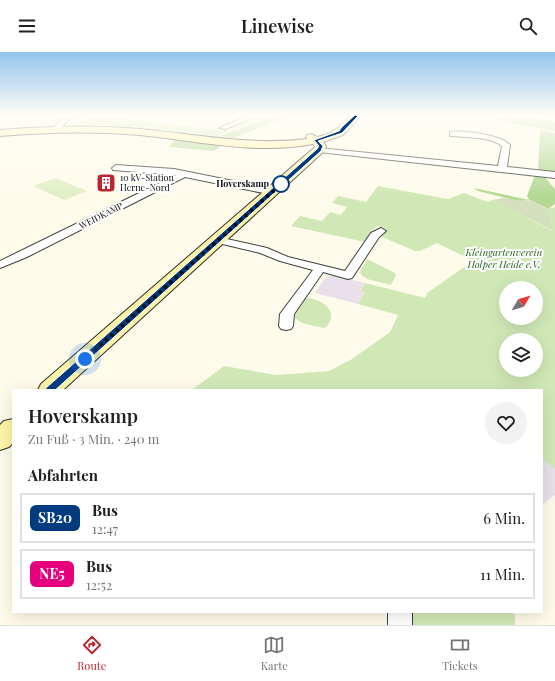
<!DOCTYPE html>
<html lang="de">
<meta charset="utf-8">
<style>
:root{--surface:#fff;--page:#f2f2f2;--text:#202124;--muted:#757577;--line:#e0e0e0;--accent:#ba262e}
body{margin:0;font-family:"Playfair Display",serif;background:var(--page);color:var(--text);height:100vh;display:flex;flex-direction:column;font-size:15px;white-space:nowrap}
*{box-sizing:border-box;margin:0}
p{font-size:13px;color:var(--muted)}
.icon{flex:none;width:22px;height:22px;fill:none;stroke:currentColor;stroke-width:2;stroke-linecap:round;stroke-linejoin:round}
.map{position:relative;flex:1;overflow:hidden}
.side{position:absolute;left:12px;top:337px;width:531px;height:224px;display:flex;flex-direction:column;background:var(--surface);border-radius:0px;box-shadow:0 4px 16px #0002}
.side>*{flex:none}
.badge{padding:0 8px;border-radius:6px;font-size:14px;line-height:26px}
.needle{width:26px;rotate:52deg}
.buttons{position:absolute;left:499px;top:229px;display:grid;gap:8px}
.buttons a{display:grid;place-items:center;width:44px;height:44px;border-radius:50%;background:var(--surface);box-shadow:0 4px 16px #0002;font-size:20px}
.you{position:absolute;width:20px;height:20px;margin:-10px;border:3px solid #fff;border-radius:50%;background:#1a73e8;box-shadow:0 0 0 6px #1a73e833}
.map>.badge{position:absolute;translate:-50% -50%;box-shadow:0 0 0 2px #fff}
h2{padding:0 16px;font-size:15px;line-height:36px}
.round{display:grid;place-items:center;flex:none;width:42px;height:42px;border-radius:21px;background:var(--page)}
.summary{display:flex;align-items:center;justify-content:space-between;height:68px;padding:0 16px}
h1{font-size:19px;font-weight:600;line-height:30px}
ul{padding:0;list-style:none}
li{display:flex;align-items:center;gap:12px;height:50px;margin:0 8px 6px;padding:0 8px;border:2px solid var(--line);border-radius:0px}
li div{flex:1}
li b{display:block;font-size:15px}
li em{font-style:normal}
li .badge{min-width:44px;font-weight:700;text-align:center}
header{display:flex;justify-content:space-between;align-items:center;height:52px;padding:0 16px;background:var(--surface);font-size:18px;font-weight:600}
.dock{display:flex;justify-content:space-around;align-items:center;height:56px;border-top:1px solid var(--line);background:var(--surface);font-size:11px;color:var(--muted)}
.dock a{display:grid;justify-items:center;gap:2px}
.dock .on{color:var(--accent)}
.map>svg:first-child{display:block}
.industrial{fill:#eae0eb}
.green{fill:#d0e8b6;fill-rule:evenodd}
.forest{fill:#b4d995}
.cemetery{fill:#d4dfbd}
.pitch{fill:#e2efc7}
.lines{fill:none;stroke-linecap:round;stroke-linejoin:round}
.street-casing{stroke:#3f3f3f;stroke-width:2}
.secondary-casing{stroke:#2e2e2e;stroke-width:2}
.street{fill:#fff;fill-rule:evenodd}
.secondary{fill:#fef4a7;fill-rule:evenodd}
.line{fill:#003b80;stroke:#fff}
.walk{stroke:#0c0c0c;stroke-width:4;stroke-dasharray:0 7.2}
.stop-dot{fill:#fff;stroke:#003b80;stroke-width:2}
.labels{text-anchor:middle;stroke-width:4;stroke-linejoin:round;paint-order:stroke}
.far-poi-label{font-size:9px;fill:#0c0c0c;stroke:#fff;text-anchor:start}
.far-stop-label{font-size:9px;font-weight:bold;fill:#0c0c0c;stroke:#fff;text-anchor:end}
.far-street-label{font-size:9px;fill:#0c0c0c;stroke:#fff}
.park-label{font-size:10px;font-style:italic;fill:#2c621d;stroke:#fff}
</style>
<header><svg class="icon" aria-label="menu" viewBox="0 0 24 24"><path d="M4 6h16M4 12h16M4 18h16"/></svg>Linewise<svg class="icon" aria-label="search" viewBox="0 0 24 24"><circle cx="10" cy="10" r="6"/><path d="M15 15l6 6"/></svg></header>
<div class="map">
<svg width="555" height="573" viewBox="0 0 555 573">
<rect width="100%" height="100%" fill="#fffbeb"/>
<g class="industrial">
<path d="M329 224H336L365 231 360 238 365 240 358 252 315 241 324 227Z"/>
<path d="M542 407 555 417V443L542 453Z"/>
</g>
<g class="green">
<path d="M97 64 225 79 232 76 229 75H234L240 73 238 72H242L251 69 248 68 258 66 255 65H257L263 66 216 84 154 76 75 72Z"/>
<path d="M378 134 448 147 464 141 488 150 492 148 552 179 547 157 555 155V417L542 407V338H192L224 314 276 323 329 319 352 307 390 280 398 263 358 252 365 240 360 239 365 231 425 246 427 241 473 209 437 191 420 199H415L382 185 381 184 387 178 378 174 373 178 365 190 291 174 300 164 322 169 330 160 341 163 347 155 332 151 338 144 366 150ZM506 236H536V266H506ZM506 288H536V318H506Z"/>
<path d="M367 207 395 221 396 223 391 233 367 227 361 223 360 219Z"/>
<path d="M304 245C309 246 315 247 319 249 332 255 336 268 324 276 316 274 289 272 295 258 297 254 301 249 304 245Z"/>
<path d="M409 560H512L515 563V573H409Z"/>
</g>
<g class="forest">
<path d="M272 64H289L234 86 220 84Z"/>
<path d="M487 64H513L555 70V79L516 72Z"/>
<path d="M540 78 555 81V122L538 121Z"/>
<path d="M175 87 221 94 214 99 169 95Z"/>
<path d="M535 123H543L555 137V152L548 157 530 148 518 149 478 139 474 136 529 148 527 144Z"/>
</g>
<path class="cemetery" d="M503 146 522 149 530 148 547 157 553 179 492 148Z"/>
<path class="pitch" d="M56 126 87 139 64 148 33 134Z"/>
<g class="lines">
<g class="street-casing">
<g id="street">
<path d="M68 64H77L67 69 58 80H52V76L63 67Z"/>
<path d="M248 64H257L225 77 219 76Z"/>
<path d="M450 80C464 78 501 83 510 93L507 115 555 120V126L319 100 315 98 319 96 498 114 502 94C489 84 468 86 453 84H450Z"/>
<path d="M116 113 174 117 273 137 278 140 273 143 185 125 27 205 0 216V209L176 123 113 118 112 116Z"/>
<path d="M381 176 386 179 379 185 352 226 348 227 323 220 294 262 293 274 291 277 286 278 281 277 279 274 280 262 313 218 280 209 260 201 214 190 213 188 218 185 267 196 288 205 345 219 371 181Z"/>
<rect x="388" y="560" width="24" height="13"/>
</g>
</g>
<g class="secondary-casing">
<g id="secondary">
<path d="M350 64H361L343 83 323 90 326 94 323 100 63 338H38L41 332 315 95 313 92C255 103 198 89 140 83 93 79 47 80 0 84V78C47 74 94 73 140 77 196 82 250 94 307 87L306 85 307 83 311 82 317 85C332 82 340 75 350 64Z"/>
<path d="M13 367V391L9 395 0 398V373L4 369Z"/>
</g>
</g>
<use href="#street" class="street"/>
<use href="#secondary" class="secondary"/>
</g>
<linearGradient id="sky" x2="0" y2="1"><stop stop-color="#92c4ed"/><stop offset="0.44" stop-color="#fffdf6"/><stop offset="1" stop-color="#fffdf6" stop-opacity="0"/></linearGradient>
<rect width="555" height="144" fill="url(#sky)"/>
<path class="line" d="M355 63 358 64 342 81 318 89 323 94 321 99 53 340H46L45 338 46 336 317 97 319 94 314 88 339 79 342 75Z"/>
<g class="lines">
<path class="walk" d="M85 307 281 132"/>
</g>
<defs>
<g id="building-square" transform="scale(1)"><rect x="-9" y="-9" width="18" height="18" rx="4" fill="#ba262e" stroke="#fff"/><path d="M-4-6H4V6H1V3H-1V6H-4ZM-2.5-4.3h1.7v1.8h-1.7ZM.8-4.3h1.7v1.8H.8ZM-2.5-1h1.7V.8h-1.7ZM.8-1h1.7V.8H.8Z" fill="#fff"/></g>
</defs>
<g fill-rule="evenodd">
<use href="#building-square" x="106" y="131"/>
</g>
<circle class="stop-dot" cx="281" cy="132" r="8"/>
<g class="labels">
<g class="far-poi-label">
<text x="120" y="129">10 kV-Station<tspan x="120" dy="10">Herne-Nord</tspan></text>
</g>
<g class="far-stop-label">
<text x="269" y="135">Hoverskamp</text>
</g>
<g class="far-street-label">
<text transform="translate(101 164) rotate(-27)" y="3">WEIDKAMP</text>
</g>
<g class="park-label">
<text x="504" y="204">Kleingartenverein<tspan x="504" dy="12">Holper Heide e.V.</tspan></text>
</g>
</g>
</svg>
<div class="buttons">
<a><svg class="needle" viewBox="-14 -14 28 28"><path d="M0-13l5 13h-10z" fill="#e53935"/><path d="M0 13l5-13h-10z" fill="#757577"/></svg></a>
<a><svg class="icon" aria-label="layers" viewBox="0 0 24 24"><path d="M12 4l9 5-9 5-9-5zM3 14l9 5 9-5"/></svg></a>
</div>
<div class="you" style="left:85px;top:307px"></div>
<section class="side">
<div class="summary"><div><h1>Hoverskamp</h1><p>Zu Fuß · 3 Min. · 240 m</p></div><a class="round"><svg class="icon" aria-label="heart" viewBox="0 0 24 24"><path d="M12 20l-8-8c-3-5 5-10 8-4 3-6 11-1 8 4z"/></svg></a></div>
<h2>Abfahrten</h2>
<ul>
<li><span class="badge" style="background:#003b80;color:#fff">SB20</span><div><b>Bus</b><p>12:47</p></div><em>6 Min.</em></li>
<li><span class="badge" style="background:#e6007e;color:#fff">NE5</span><div><b>Bus</b><p>12:52</p></div><em>11 Min.</em></li>
</ul>
</section>
</div>
<nav class="dock">
<a class="on"><svg class="icon" aria-label="directions" viewBox="0 0 24 24"><path d="M12 3l9 9-9 9-9-9zM9 14v-3h6M13 9l2 2-2 2"/></svg>Route</a>
<a><svg class="icon" aria-label="map" viewBox="0 0 24 24"><path d="M3 6l6-2 6 2 6-2v14l-6 2-6-2-6 2zM9 4v14M15 6v14"/></svg>Karte</a>
<a><svg class="icon" aria-label="tickets" viewBox="0 0 24 24"><path d="M3 7h18v10H3zM15 7v10"/></svg>Tickets</a>
</nav>
